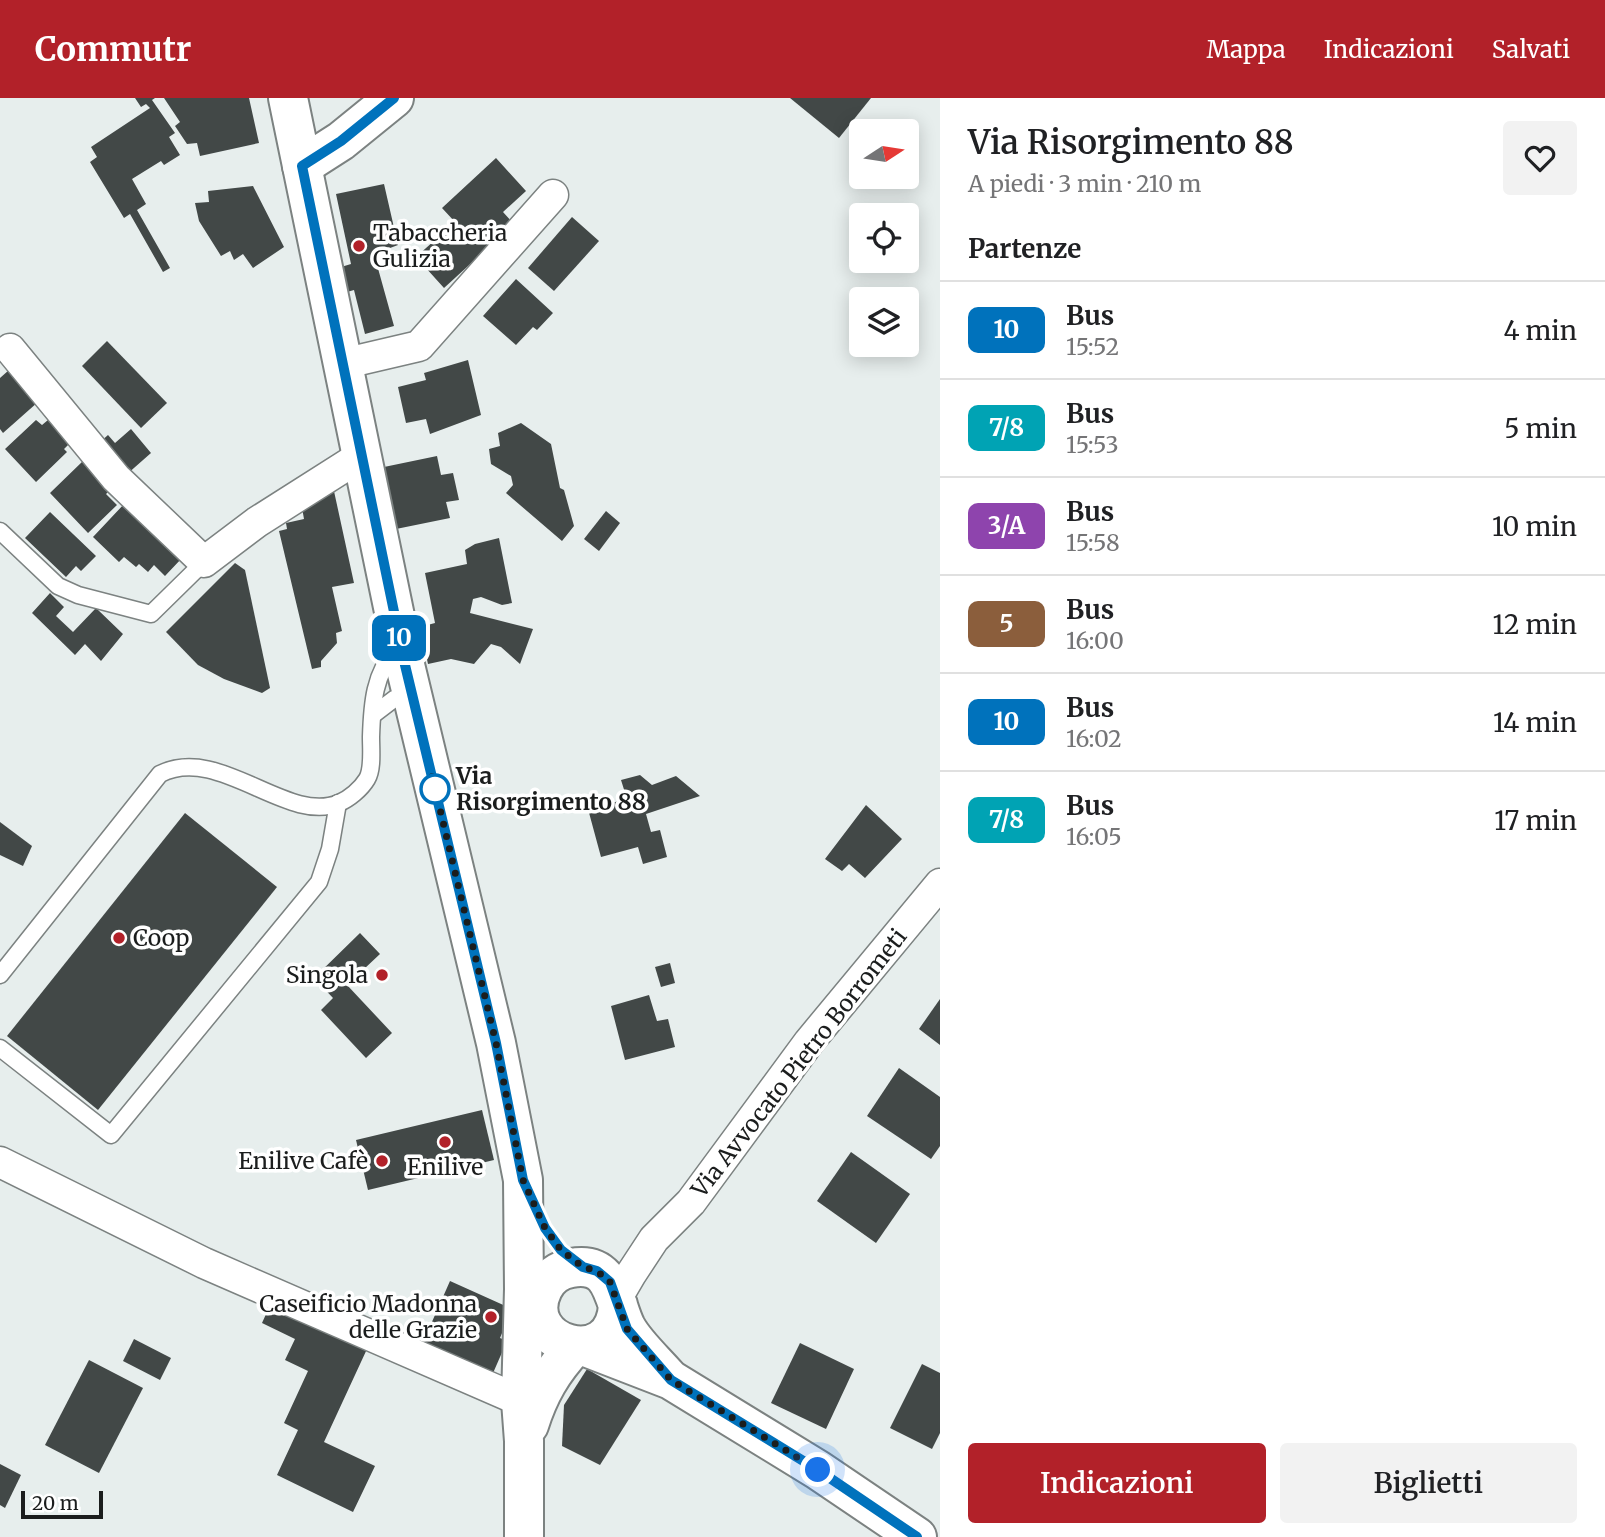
<!DOCTYPE html>
<html lang="it">
<meta charset="utf-8">
<style>
:root{--surface:#fff;--page:#f2f2f2;--text:#202124;--muted:#757577;--line:#e0e0e0;--accent:#b22129}
body{margin:0;font-family:Merriweather,serif;background:var(--page);color:var(--text);height:100vh;display:flex;flex-direction:column;font-size:26px;white-space:nowrap}
*{box-sizing:border-box;margin:0}
p{font-size:23px;color:var(--muted)}
.icon{flex:none;width:38px;height:38px;fill:none;stroke:currentColor;stroke-width:2;stroke-linecap:round;stroke-linejoin:round}
.map{position:relative;flex:1;overflow:hidden}
.drawer{display:flex;flex-direction:column;background:var(--surface);width:665px}
.drawer>*{flex:none}
.badge{padding:0 14px;border-radius:10px;font-size:24px;line-height:46px}
.needle{width:46px;rotate:78deg}
.fabs{position:absolute;left:849px;top:21px;display:grid;gap:14px}
.fabs a{display:grid;place-items:center;width:70px;height:70px;border-radius:7px;background:var(--surface);box-shadow:0 4px 18px #0003;font-size:35px}
.scale{position:absolute;left:21px;bottom:18px;width:82px;box-sizing:border-box;padding-left:7px;border:4px solid #1b1d1d;border-top:0;font-size:19px;line-height:24px;white-space:nowrap;color:#1b1d1d;-webkit-text-stroke:5px #fff;paint-order:stroke}
.you{position:absolute;width:35px;height:35px;margin:-18px;border:5px solid #fff;border-radius:50%;background:#1a73e8;box-shadow:0 0 0 10px #1a73e833}
.map>.badge{position:absolute;translate:-50% -50%;box-shadow:0 0 0 4px #fff}
h2{padding:0 28px;font-size:26px;line-height:63px}
.round{display:grid;place-items:center;flex:none;width:74px;height:74px;border-radius:7px;background:var(--page)}
.head{display:flex;align-items:center;justify-content:space-between;height:119px;padding:0 28px}
h1{font-size:33px;font-weight:600;line-height:52px}
.primary-button{display:flex;gap:14px;margin-top:auto;padding:14px 28px}
.primary-button a{flex:1;height:80px;border-radius:7px;background:var(--accent);color:#fff;font-size:28px;font-weight:600;line-height:80px;text-align:center}
.primary-button a+a{background:var(--page);color:var(--text)}
ul{padding:0;list-style:none}
li{display:flex;align-items:center;gap:21px;height:98px;padding:0 28px;border-top:2px solid var(--line)}
li div{flex:1}
li b{display:block;font-size:26px}
li em{font-style:normal}
li .badge{min-width:77px;font-weight:700;text-align:center}
header{display:flex;align-items:center;gap:42px;box-sizing:border-box;height:98px;padding:0 35px;background:var(--accent);color:#fff}
header strong{font-size:33px}
nav{display:flex;gap:38px;margin-inline-start:auto;font-size:24px}
main{display:flex;flex:1;min-height:0}
.map>svg:first-child{display:block}
.building{fill:#424847}
.lines{fill:none;stroke-linecap:round;stroke-linejoin:round}
.service-casing{stroke:#7c8281;stroke-width:19}
.minor-casing{stroke:#7c8281;stroke-width:33}
.tertiary-casing{stroke:#7c8281;stroke-width:42}
.service{stroke:#fff;stroke-width:16}
.minor{stroke:#fff;stroke-width:30}
.tertiary{stroke:#fff;stroke-width:38}
.line-casing{stroke:#fff;stroke-width:16}
.line{stroke:#0072bc;stroke-width:10}
.walk{stroke:#1b1d1d;stroke-width:7;stroke-dasharray:0 12.6}
.poi-dot{fill:#b22129;stroke:#fff;stroke-width:2.5}
.stop-dot{fill:#fff;stroke:#0072bc;stroke-width:3.5}
.labels{text-anchor:middle;stroke-width:7;stroke-linejoin:round;paint-order:stroke}
.poi-label{font-size:23px;fill:#1b1d1d;stroke:#fff;text-anchor:end}
.stop-label{font-size:23px;font-weight:bold;fill:#1b1d1d;stroke:#fff;text-anchor:start}
.street-label{font-size:23px;fill:#1b1d1d;stroke:#fff}
</style>
<header>
<strong>Commutr</strong>
<nav><a>Mappa</a><a>Indicazioni</a><a>Salvati</a></nav>
</header>
<main>
<div class="map">
<svg width="940" height="1439" viewBox="0 0 940 1439">
<rect width="100%" height="100%" fill="#e7eeed"/>
<g class="building">
<path d="M135 0H155L152 2 175 35 169 39 180 57 164 67 161 63 132 81 146 106 137 112 170 170 163 174 130 116 124 120 90 64 97 59 91 49 150 10 146 6 141 9Z"/>
<path d="M164 0H249L259 45 200 58 197 45 187 46 175 28 180 24Z"/>
<path d="M790 0H871L839 40Z"/>
<path d="M496 60 526 93 503 114 514 126 444 190 416 159 455 124 442 110Z"/>
<path d="M384 86 398 147 374 156 394 228 365 236 354 192 347 194 341 169 351 166 336 96Z"/>
<path d="M253 88 284 149 253 170 243 156 234 162 230 153 221 158 199 123 195 105 209 104 208 93Z"/>
<path d="M572 119 599 143 554 193 528 170Z"/>
<path d="M516 181 553 215 537 232 533 229 516 247 483 218Z"/>
<path d="M107 243 167 305 141 330 82 268Z"/>
<path d="M468 262 481 317 430 336 426 321 406 325 398 289 426 282 424 275Z"/>
<path d="M9 272 38 304 3 335 0 331V280Z"/>
<path d="M36 322 42 327 48 322 69 346 64 351 67 354 36 384 5 351Z"/>
<path d="M521 325 551 346 560 390 564 392 574 428 562 443 506 395 513 387 511 378 491 366 489 351 500 348 498 335Z"/>
<path d="M131 331 151 355 126 377 98 346 108 337 115 345Z"/>
<path d="M437 358 441 377 453 375 459 402 446 404 450 420 396 431 384 369Z"/>
<path d="M84 362 112 390 106 396 117 407 88 435 50 395Z"/>
<path d="M332 384 354 485 332 489 342 533 336 535 337 545 321 563V569L312 571 279 433 287 431 286 425 304 421 301 404Z"/>
<path d="M125 405 182 460 165 478 154 467 148 474 139 466 136 469 124 459 119 464 93 439Z"/>
<path d="M606 413 620 425 599 453 584 441Z"/>
<path d="M50 414 96 458 81 473 76 468 66 479 25 440Z"/>
<path d="M499 440 512 505 502 507 481 499 473 501 470 515 533 531 520 566 501 549 491 546 474 566 451 561 428 566 420 529 435 525 425 475 467 466 465 452 475 446Z"/>
<path d="M235 465 245 472 270 590 262 595 224 581 198 567 166 534Z"/>
<path d="M50 495 64 509 56 518 73 534 96 510 123 536 101 563 85 546 75 557 32 515Z"/>
<path d="M640 677 652 687 676 678 700 698 646 716 651 734 660 732 667 759 643 766 638 749 601 759 588 711 627 701 621 682Z"/>
<path d="M866 707 902 741 865 780 849 766 842 773 825 761Z"/>
<path d="M185 715 277 789 98 1012 7 938Z"/>
<path d="M0 724 32 748 23 768 0 757Z"/>
<path d="M360 835 380 856 347 887 392 935 366 960 321 912 333 900 314 880Z"/>
<path d="M670 865 675 885 661 889 655 869Z"/>
<path d="M649 897 657 923 668 921 675 949 625 962 611 908Z"/>
<path d="M940 901V947L919 931Z"/>
<path d="M899 970 940 999V1048L931 1061 867 1018Z"/>
<path d="M482 1012 494 1062 368 1092 356 1042Z"/>
<path d="M851 1054 910 1096 876 1145 817 1103Z"/>
<path d="M450 1183 512 1211 500 1240 507 1243 490 1282 420 1251Z"/>
<path d="M271 1205 367 1251 324 1344 375 1368 353 1414 277 1377 298 1332 284 1325 308 1273 285 1262 295 1241 262 1225Z"/>
<path d="M134 1241 171 1260 160 1282 123 1263Z"/>
<path d="M800 1245 854 1271 826 1331 771 1305Z"/>
<path d="M89 1262 143 1290 99 1375 45 1347Z"/>
<path d="M922 1266 940 1275V1335L932 1351 890 1330Z"/>
<path d="M587 1271 641 1302 600 1367 562 1348 564 1307Z"/>
<path d="M0 1366 21 1377 5 1410 0 1407Z"/>
</g>
<g class="lines">
<g class="service-casing">
<g id="service">
<path d="M0 433 58 488 78 497 151 516 204 464"/>
<path d="M373 617 394 601 412 599"/>
<path d="M0 877 160 676C219 646 287 727 339 705 349 701 361 691 367 681 373 671 371 652 371 639 372 606 374 575 397 550"/>
<path d="M0 950 111 1037 319 784 330 751 338 705"/>
</g>
</g>
<g class="minor-casing">
<g id="minor">
<path d="M10 251 116 380 204 464 257 424 361 358"/>
<path d="M342 266 419 248 553 97"/>
<path d="M0 1064 204 1165 521 1303"/>
<path d="M617 1200 631 1176 654 1141 691 1104 809 944 940 786"/>
</g>
</g>
<g class="tertiary-casing">
<g id="tertiary">
<path d="M288 0 405 567 496 945 523 1082 524 1191 521 1303 524 1343V1439"/>
<path d="M302 68 341 43 394 0"/>
<path d="M618 1207C614 1277 516 1246 543 1191 548 1180 559 1172 571 1170 614 1162 613 1203 626 1229 635 1246 654 1263 667 1278"/>
<path d="M583 1248 671 1282 818 1372 917 1439"/>
<path d="M529 1327C539 1295 552 1273 575 1248"/>
</g>
</g>
<use href="#service" class="service"/>
<use href="#minor" class="minor"/>
<use href="#tertiary" class="tertiary"/>
</g>
<g class="lines">
<g class="line-casing">
<path id="line" d="M394 0 341 43 302 68 405 567 496 945 523 1082 545 1130 561 1152 583 1169 597 1173 610 1184 627 1231 671 1282 818 1372 917 1439"/>
</g>
<use href="#line" class="line"/>
<path class="walk" d="M435 691 432 678 496 945 523 1082 545 1130 561 1152 583 1169 597 1173 610 1184 627 1231 671 1282 818 1372"/>
</g>
<g class="poi-dot">
<circle cx="359" cy="148" r="7"/>
<circle cx="119" cy="840" r="7"/>
<circle cx="382" cy="877" r="7"/>
<circle cx="445" cy="1044" r="7"/>
<circle cx="382" cy="1063" r="7"/>
<circle cx="491" cy="1219" r="7"/>
</g>
<circle class="stop-dot" cx="435" cy="691" r="14"/>
<g class="labels">
<g class="poi-label">
<text x="373" y="143" text-anchor="start">Tabaccheria<tspan x="373" dy="26">Gulizia</tspan></text>
<text x="133" y="848" text-anchor="start">Coop</text>
<text x="368" y="885">Singola</text>
<text x="368" y="1071">Enilive Cafè</text>
<text x="445" y="1077" text-anchor="middle">Enilive</text>
<text x="477" y="1214">Caseificio Madonna<tspan x="477" dy="26">delle Grazie</tspan></text>
</g>
<g class="stop-label">
<text x="456" y="686">Via<tspan x="456" dy="26">Risorgimento 88</tspan></text>
</g>
<g class="street-label">
<text transform="translate(799 965) rotate(-52)" y="8">Via Avvocato Pietro Borrometi</text>
</g>
</g>
</svg>
<div class="fabs">
<a><svg class="needle" viewBox="-14 -14 28 28"><path d="M0-13l5 13h-10z" fill="#e53935"/><path d="M0 13l5-13h-10z" fill="#757577"/></svg></a>
<a><svg class="icon" aria-label="locate" viewBox="0 0 24 24"><circle cx="12" cy="12" r="6"/><path d="M12 2v4M12 18v4M2 12h4M18 12h4"/></svg></a>
<a><svg class="icon" aria-label="layers" viewBox="0 0 24 24"><path d="M12 4l9 5-9 5-9-5zM3 14l9 5 9-5"/></svg></a>
</div>
<div class="scale">20 m</div>
<div class="you" style="left:818px;top:1372px"></div>
<b class="badge" style="left:399px;top:540px;background:#0072bc;color:#fff">10</b>
</div>
<section class="drawer">
<div class="head"><div><h1>Via Risorgimento 88</h1><p>A piedi · 3 min · 210 m</p></div><a class="round"><svg class="icon" aria-label="heart" viewBox="0 0 24 24"><path d="M12 20l-8-8c-3-5 5-10 8-4 3-6 11-1 8 4z"/></svg></a></div>
<h2>Partenze</h2>
<ul>
<li><span class="badge" style="background:#0072bc;color:#fff">10</span><div><b>Bus</b><p>15:52</p></div><em>4 min</em></li>
<li><span class="badge" style="background:#00a3b4;color:#fff">7/8</span><div><b>Bus</b><p>15:53</p></div><em>5 min</em></li>
<li><span class="badge" style="background:#8e44ad;color:#fff">3/A</span><div><b>Bus</b><p>15:58</p></div><em>10 min</em></li>
<li><span class="badge" style="background:#8b5e3c;color:#fff">5</span><div><b>Bus</b><p>16:00</p></div><em>12 min</em></li>
<li><span class="badge" style="background:#0072bc;color:#fff">10</span><div><b>Bus</b><p>16:02</p></div><em>14 min</em></li>
<li><span class="badge" style="background:#00a3b4;color:#fff">7/8</span><div><b>Bus</b><p>16:05</p></div><em>17 min</em></li>
</ul>
<div class="primary-button"><a>Indicazioni</a><a>Biglietti</a></div>
</section>
</main>
